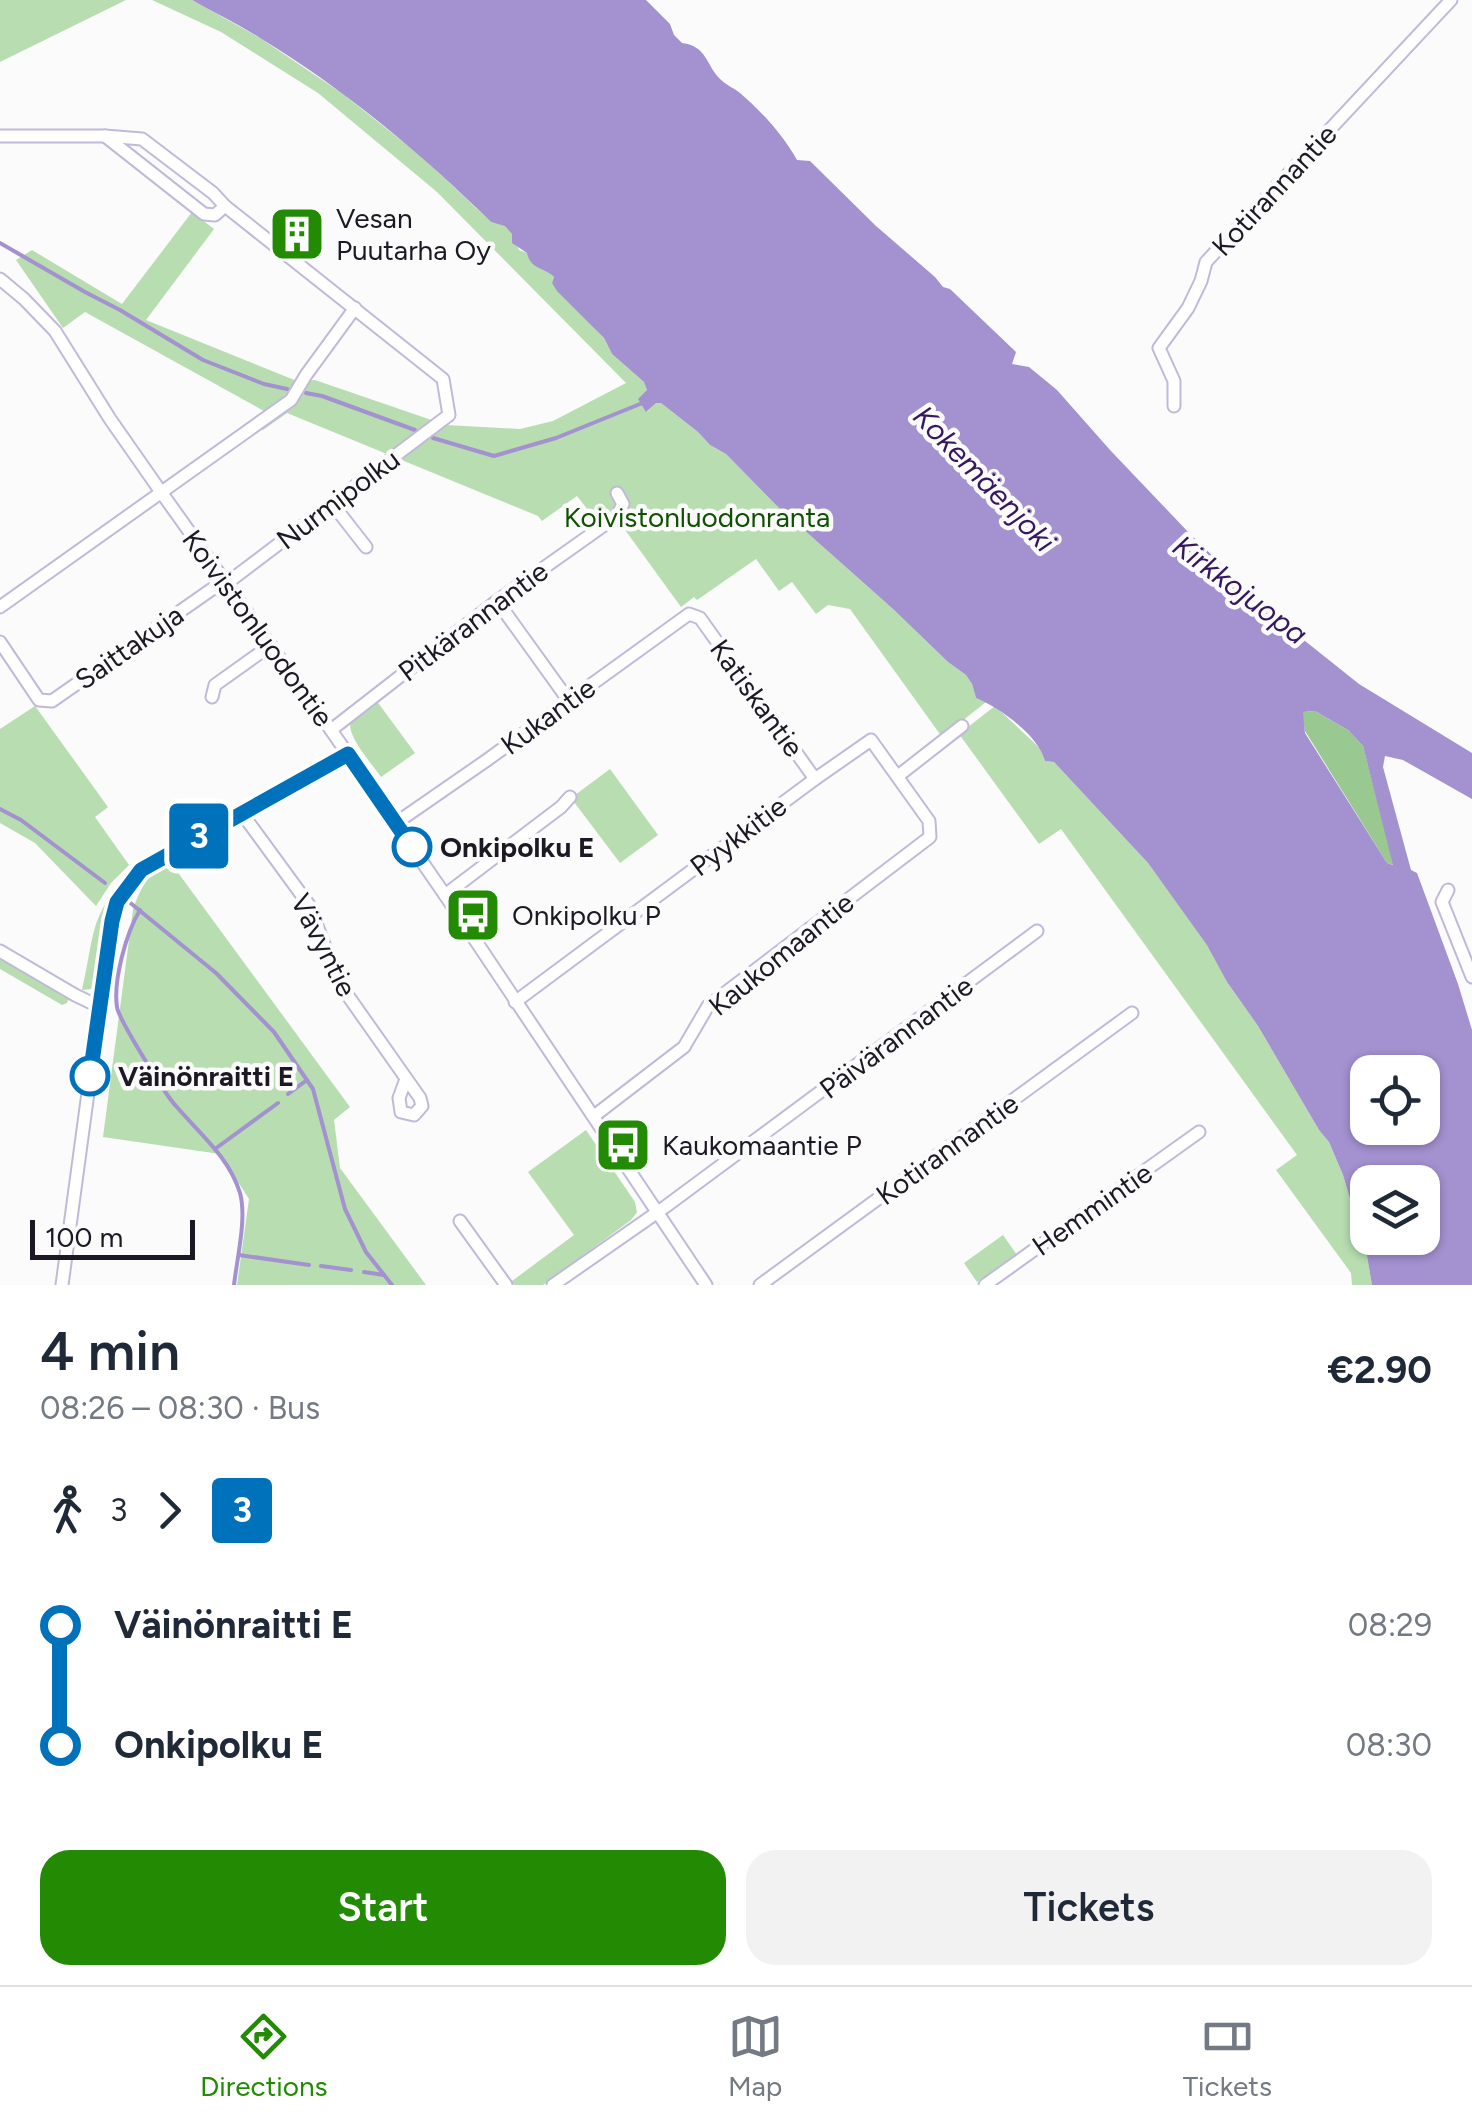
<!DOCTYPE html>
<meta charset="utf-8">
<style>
:root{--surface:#fff;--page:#f2f2f3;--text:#1f2937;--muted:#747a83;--line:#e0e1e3;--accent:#228a03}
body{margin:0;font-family:Figtree,sans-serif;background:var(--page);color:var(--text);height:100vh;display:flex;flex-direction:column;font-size:38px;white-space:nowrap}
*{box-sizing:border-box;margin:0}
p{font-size:32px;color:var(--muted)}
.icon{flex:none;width:55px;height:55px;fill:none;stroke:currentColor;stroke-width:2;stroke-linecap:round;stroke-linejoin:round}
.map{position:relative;height:1285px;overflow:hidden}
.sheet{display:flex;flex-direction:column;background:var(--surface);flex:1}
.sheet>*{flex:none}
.badge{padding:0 20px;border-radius:8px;font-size:35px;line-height:65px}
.tools{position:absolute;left:1350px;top:1055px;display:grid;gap:20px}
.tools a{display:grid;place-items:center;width:90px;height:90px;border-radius:20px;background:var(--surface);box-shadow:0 2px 8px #0004;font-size:50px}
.scale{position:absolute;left:30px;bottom:25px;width:165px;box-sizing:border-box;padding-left:10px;border:5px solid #1c1824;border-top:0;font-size:28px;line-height:35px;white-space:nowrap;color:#1c1824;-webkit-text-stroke:8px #fbfbfb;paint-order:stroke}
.map>.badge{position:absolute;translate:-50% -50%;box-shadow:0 0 0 5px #fff}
.legs{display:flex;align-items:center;gap:15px;height:110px;padding:0 40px;font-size:32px}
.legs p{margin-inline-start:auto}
.summary{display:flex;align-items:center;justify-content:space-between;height:170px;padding:0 40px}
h1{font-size:55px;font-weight:600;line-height:75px}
.button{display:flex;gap:20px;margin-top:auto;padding:20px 40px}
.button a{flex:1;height:115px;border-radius:30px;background:var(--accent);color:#fff;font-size:40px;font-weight:600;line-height:115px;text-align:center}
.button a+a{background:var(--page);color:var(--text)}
ul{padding:0 40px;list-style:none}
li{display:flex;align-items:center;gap:35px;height:120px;font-size:38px}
li i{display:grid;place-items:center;width:15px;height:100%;margin:0 12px;background:currentColor}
li i::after{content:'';width:25px;height:25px;margin:-12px;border:8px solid;border-radius:50%;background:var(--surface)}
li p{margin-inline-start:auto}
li:first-child i{background:linear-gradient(#0000 50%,currentColor 0)}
li:last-child i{background:linear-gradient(currentColor 50%,#0000 0)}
.tabs{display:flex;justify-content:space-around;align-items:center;height:140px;border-top:2px solid var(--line);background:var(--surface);font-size:28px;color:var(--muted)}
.tabs a{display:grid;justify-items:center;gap:5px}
.tabs .on{color:var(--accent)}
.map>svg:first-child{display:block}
.green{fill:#b8ddb1}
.forest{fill:#99c891}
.water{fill:#a391d0;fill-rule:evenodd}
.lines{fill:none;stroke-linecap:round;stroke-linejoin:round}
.stream{stroke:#a391d0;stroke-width:4}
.street-casing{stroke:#c1b9da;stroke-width:15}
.street{stroke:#fff;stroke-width:11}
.line-1-casing{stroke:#fff;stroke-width:22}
.line-1{stroke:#0072bc;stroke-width:15}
.stop-1-dot{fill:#fff;stroke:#0072bc;stroke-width:5}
.labels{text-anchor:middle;stroke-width:9;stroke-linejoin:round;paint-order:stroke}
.street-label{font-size:28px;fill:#1c1824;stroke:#fbfbfb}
.poi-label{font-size:28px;fill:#1c1824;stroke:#fbfbfb;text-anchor:start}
.park-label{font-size:28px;fill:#105001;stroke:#fbfbfb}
.stop-label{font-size:28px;font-weight:bold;fill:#1c1824;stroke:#fbfbfb;text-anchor:start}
.water-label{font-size:30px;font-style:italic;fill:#351760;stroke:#fbfbfb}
</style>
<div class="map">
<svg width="1472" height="1285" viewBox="0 0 1472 1285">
<rect width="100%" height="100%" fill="#fbfbfb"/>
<g class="green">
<path d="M0 0H126L0 62Z"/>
<path d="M152 0H192L260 38 343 94 422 157 491 222 505 225 512 234 519 250 527 253 554 277 552 283 604 338 612 354 644 382 647 389 645 394 647 412 656 402 661 403 698 432 710 445 726 454 776 505 893 609 948 662 966 675 972 684 976 698 986 702 942 737 850 609 828 605 816 614 792 582 779 591 756 559 697 600 694 597 681 607 620 523 605 532 577 496 542 521 538 516 287 413 263 430 255 419 264 411 85 312 63 328 16 260 32 250 122 304 192 212 214 229 146 320 297 381 315 380 446 425 520 429 553 421 626 383 437 192 318 93 221 32Z"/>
<path d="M376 700 415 753 381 777C372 764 345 734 351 721 355 711 368 705 376 700Z"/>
<path d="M35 706 108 807 95 817 129 865 111 883 96 906 35 843 0 823V729Z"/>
<path d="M995 706 1043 751 1045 761 1054 762 1148 863 1208 945 1227 982 1258 1026 1319 1130 1329 1142 1343 1175 1367 1256 1372 1285H1352L1351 1273 1276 1170 1297 1155 1061 829 1039 844 959 734Z"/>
<path d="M610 769 658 835 620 863 571 798Z"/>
<path d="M168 859 350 1107 334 1120 340 1168 426 1285H237L249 1199 220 1154 103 1137 133 910C140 887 150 873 168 859Z"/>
<path d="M129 873 110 905 98 981 92 989 82 990C95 935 88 918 129 873Z"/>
<path d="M0 958 69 998 67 1003 62 1005 0 969Z"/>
<path d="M586 1130 635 1202 637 1212 631 1220 543 1285H514L512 1281 574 1235 528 1172Z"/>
<path d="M1003 1235 1017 1255 977 1282 964 1263Z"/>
</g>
<path class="forest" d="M1315 711 1348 730 1363 746 1394 865 1387 863 1305 731 1302 712Z"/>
<path class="water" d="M192 0H646L670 24 674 35 682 43C707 46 706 65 720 79 726 85 734 88 740 93 762 112 783 135 797 160L810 161 876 226 935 277 943 287 950 289 1016 352 1012 364 1029 367 1057 390 1110 450 1191 535 1280 621 1359 684 1472 753V799L1403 760 1385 756 1383 767 1411 870 1417 873 1458 984 1472 1030V1285H1372L1367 1256 1343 1175 1329 1142 1319 1130 1258 1026 1227 982 1207 945 1148 863 1054 762 1045 761C1039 736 999 707 976 698L972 684 966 675 948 662 893 609 776 505 726 454 710 445 698 432 661 403H656L646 412 638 399 647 390 644 382 612 354 604 338 557 291 552 283 554 277C544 267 531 270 527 253L512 243V234L505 226 491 222C421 153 344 89 260 38 238 24 215 13 192 0ZM1315 711 1348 730 1363 746 1393 865 1387 863 1305 733 1303 712ZM1368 1072H1422V1128H1368ZM1368 1182H1422V1238H1368Z"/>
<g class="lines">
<g class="stream">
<path d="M0 243 85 292 120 310 203 360 264 384 287 389"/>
<path d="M306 393 322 396 415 430"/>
<path d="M433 438 494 456 556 438 645 402"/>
<path d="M0 809 21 820 105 883"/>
<path d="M128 901 216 973 274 1032 313 1089 345 1209 366 1252 392 1285"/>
<path d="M140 910C126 933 113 981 117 1007 118 1018 166 1096 176 1106 200 1134 229 1157 240 1193 247 1218 237 1258 234 1285"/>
<path d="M288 1094 307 1080"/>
<path d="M215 1149 278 1103"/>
<path d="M239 1255 309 1265"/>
<path d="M321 1266 351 1270"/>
<path d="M364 1272 384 1275"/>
</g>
<g class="street-casing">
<g id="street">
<path d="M0 136H105L142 139 213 193 225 206 443 379 449 415 227 583"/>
<path d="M105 136 204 214 215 215 225 206"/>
<path d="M0 279 24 299 55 331 110 419 161 492 331 730 445 895 706 1285"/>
<path d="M1174 406V381L1159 348 1188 308 1201 281 1206 262 1451 0"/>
<path d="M330 507 341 515 366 547"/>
<path d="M497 601 569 701"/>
<path d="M0 607 291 400 306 375 355 308"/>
<path d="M0 642 39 700 52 701 225 580"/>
<path d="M212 697 215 685 271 645"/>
<path d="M331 730 497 601 617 516 623 504 617 493"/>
<path d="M898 776 962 726"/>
<path d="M241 812 309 905 339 983 420 1098 422 1106 414 1115 401 1112 399 1098 406 1079"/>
<path d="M396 823 487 760 689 614 700 618 815 779"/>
<path d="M1448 890 1442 902 1472 977"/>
<path d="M445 895 561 807 570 797"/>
<path d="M0 951 75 995 100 1007"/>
<path d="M515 1002 815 779 871 740 929 821 930 837 708 1006 684 1047 594 1116"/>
<path d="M460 1221 506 1285"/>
<path d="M62 1285 108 945C114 908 121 883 153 861L348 754"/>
<path d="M553 1285 665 1207 1037 931"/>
<path d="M760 1285 1132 1013"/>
<path d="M985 1285 1199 1132"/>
</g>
</g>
<use href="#street" class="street"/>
</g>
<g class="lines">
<g class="line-1-casing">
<path id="line-1" d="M90 1076 112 921 117 902 141 870 348 754 412 847"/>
</g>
<use href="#line-1" class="line-1"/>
</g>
<defs>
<g id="building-square" transform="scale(2.875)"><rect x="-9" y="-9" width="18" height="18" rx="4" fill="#228a03" stroke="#fbfbfb"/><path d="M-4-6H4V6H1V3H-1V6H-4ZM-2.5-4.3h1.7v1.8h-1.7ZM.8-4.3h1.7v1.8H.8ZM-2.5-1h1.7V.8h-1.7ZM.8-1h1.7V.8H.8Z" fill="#fff"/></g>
<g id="bus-square" transform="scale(2.875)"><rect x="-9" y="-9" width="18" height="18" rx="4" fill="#228a03" stroke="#fbfbfb"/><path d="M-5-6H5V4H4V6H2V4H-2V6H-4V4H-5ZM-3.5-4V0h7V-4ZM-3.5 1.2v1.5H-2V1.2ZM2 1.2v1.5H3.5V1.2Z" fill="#fff"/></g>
</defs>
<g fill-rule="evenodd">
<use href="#building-square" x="297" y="234"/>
<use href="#bus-square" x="473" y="915"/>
<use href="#bus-square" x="623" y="1145"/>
</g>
<g class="stop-1-dot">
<circle cx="412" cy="847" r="18"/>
<circle cx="90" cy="1076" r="18"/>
</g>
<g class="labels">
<g class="street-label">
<text transform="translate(1274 190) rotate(-47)" y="10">Kotirannantie</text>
<text transform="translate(338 499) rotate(-37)" y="10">Nurmipolku</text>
<text transform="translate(473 621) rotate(-37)" y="10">Pitkärannantie</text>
<text transform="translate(258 628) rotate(54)" y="10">Koivistonluodontie</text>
<text transform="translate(129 647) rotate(-35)" y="10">Saittakuja</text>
<text transform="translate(757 698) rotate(54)" y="10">Katiskantie</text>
<text transform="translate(548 716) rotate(-36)" y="10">Kukantie</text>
<text transform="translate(738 836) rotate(-37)" y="10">Pyykkitie</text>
<text transform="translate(324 945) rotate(63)" y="10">Vävyntie</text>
<text transform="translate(781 954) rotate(-39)" y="10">Kaukomaantie</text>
<text transform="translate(896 1037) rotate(-37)" y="10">Päivärannantie</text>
<text transform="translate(947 1149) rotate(-36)" y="10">Kotirannantie</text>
<text transform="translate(1092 1209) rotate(-35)" y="10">Hemmintie</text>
</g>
<g class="poi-label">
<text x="336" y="228">Vesan<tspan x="336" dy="32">Puutarha Oy</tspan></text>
<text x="512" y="925">Onkipolku P</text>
<text x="662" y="1155">Kaukomaantie P</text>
</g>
<g class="park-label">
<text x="697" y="527">Koivistonluodonranta</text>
</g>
<g class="stop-label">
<text x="440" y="857">Onkipolku E</text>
<text x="118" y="1086">Väinönraitti E</text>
</g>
<g class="water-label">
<text transform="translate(984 479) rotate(46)" y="10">Kokemäenjoki</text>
<text transform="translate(1240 590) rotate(37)" y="10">Kirkkojuopa</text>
</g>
</g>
</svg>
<div class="tools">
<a><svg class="icon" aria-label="locate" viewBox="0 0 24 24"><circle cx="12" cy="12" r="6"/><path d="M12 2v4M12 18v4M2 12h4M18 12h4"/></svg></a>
<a><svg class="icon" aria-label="layers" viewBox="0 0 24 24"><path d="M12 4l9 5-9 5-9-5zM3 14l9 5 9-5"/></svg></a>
</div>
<div class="scale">100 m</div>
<b class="badge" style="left:199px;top:836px;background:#0072bc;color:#fff">3</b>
</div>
<section class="sheet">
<div class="summary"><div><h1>4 min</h1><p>08:26 – 08:30 · Bus</p></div><b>€2.90</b></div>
<div class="legs"><svg class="icon" aria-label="walk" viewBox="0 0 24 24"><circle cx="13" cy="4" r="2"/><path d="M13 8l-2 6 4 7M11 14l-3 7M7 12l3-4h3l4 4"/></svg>3<svg class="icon" aria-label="forward" viewBox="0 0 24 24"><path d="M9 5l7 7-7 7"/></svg><b class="badge" style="background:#0072bc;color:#fff">3</b></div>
<ul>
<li><i style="color:#0072bc"></i><b>Väinönraitti E</b><p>08:29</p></li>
<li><i style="color:#0072bc"></i><b>Onkipolku E</b><p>08:30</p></li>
</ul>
<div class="button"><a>Start</a><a>Tickets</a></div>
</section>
<nav class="tabs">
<a class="on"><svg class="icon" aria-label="directions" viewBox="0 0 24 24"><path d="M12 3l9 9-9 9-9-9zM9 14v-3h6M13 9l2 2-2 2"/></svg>Directions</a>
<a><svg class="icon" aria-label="map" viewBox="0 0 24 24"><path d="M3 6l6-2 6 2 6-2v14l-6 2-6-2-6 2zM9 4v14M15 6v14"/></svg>Map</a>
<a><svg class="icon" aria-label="tickets" viewBox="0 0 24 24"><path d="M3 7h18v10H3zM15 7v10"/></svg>Tickets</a>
</nav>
